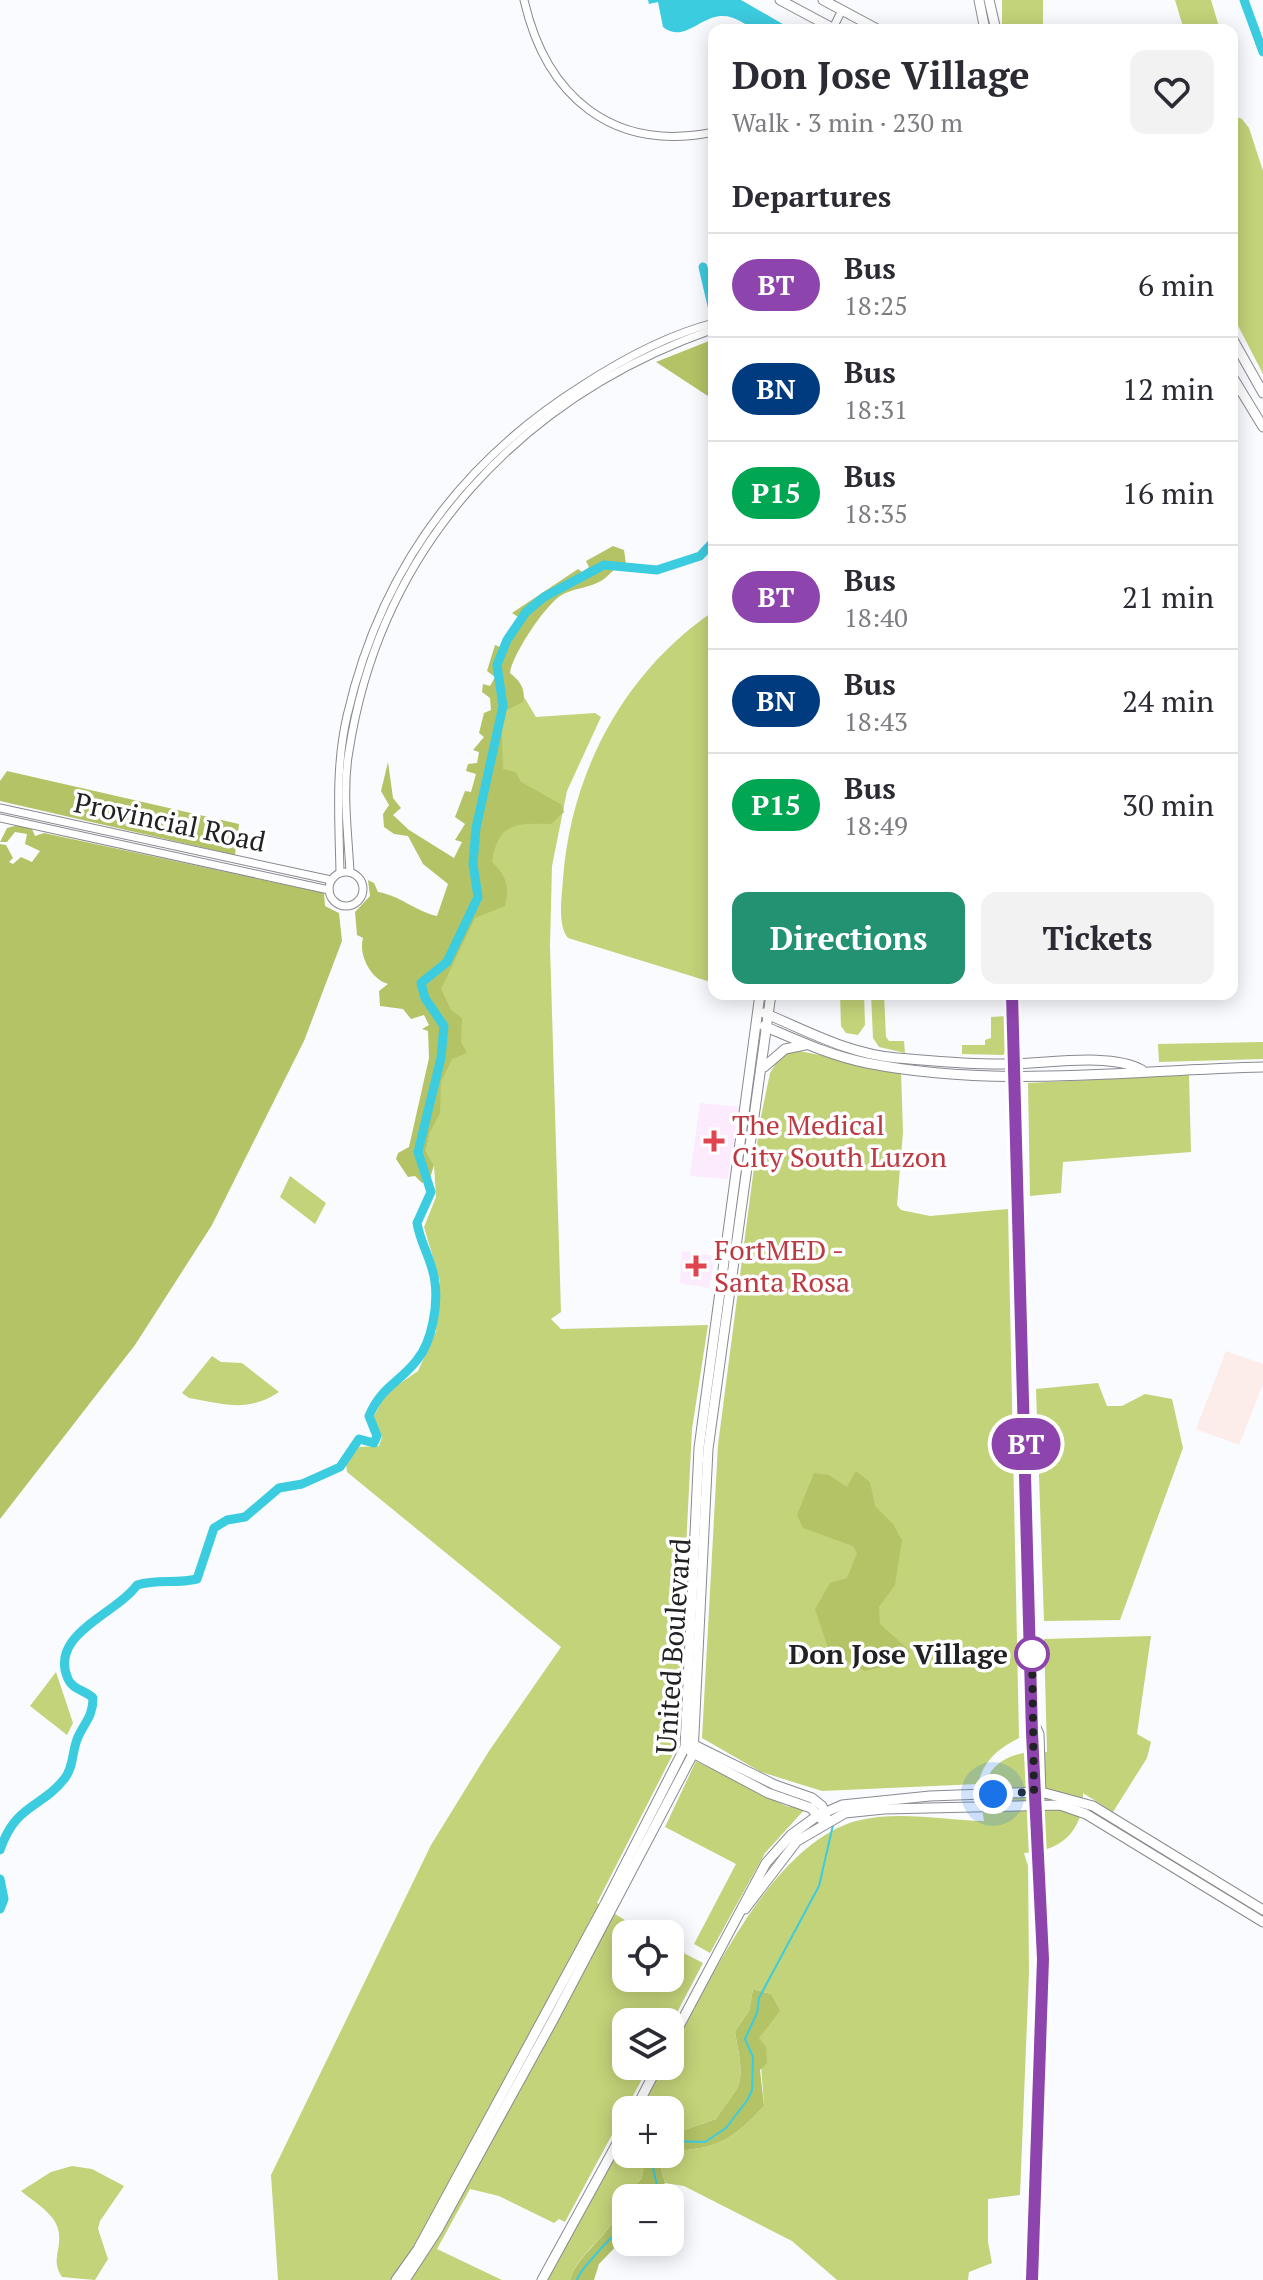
<!DOCTYPE html>
<meta charset="utf-8">
<style>
:root{--surface:#fff;--page:#f2f2f3;--text:#2b2b33;--muted:#7c7c81;--line:#e1e1e2;--accent:#229273}
body{margin:0;font-family:"PT Serif",serif;background:var(--page);color:var(--text);height:100vh;display:flex;flex-direction:column;font-size:30px;white-space:nowrap}
*{box-sizing:border-box;margin:0}
p{font-size:26px;color:var(--muted)}
.icon{flex:none;width:44px;height:44px;fill:none;stroke:currentColor;stroke-width:2;stroke-linecap:round;stroke-linejoin:round}
.map{position:relative;flex:1;overflow:hidden}
.drawer{position:absolute;left:708px;top:24px;width:530px;height:976px;display:flex;flex-direction:column;background:var(--surface);border-radius:16px;box-shadow:0 4px 20px #0003}
.drawer>*{flex:none}
.badge{padding:0 16px;border-radius:26px;font-size:28px;line-height:52px}
.tools{position:absolute;left:612px;top:1920px;display:grid;gap:16px}
.tools a{display:grid;place-items:center;width:72px;height:72px;border-radius:16px;background:var(--surface);box-shadow:0 4px 20px #0003;font-size:40px}
.you{position:absolute;width:40px;height:40px;margin:-20px;border:6px solid #fff;border-radius:50%;background:#1a73e8;box-shadow:0 0 0 12px #1a73e833}
.map>.badge{position:absolute;translate:-50% -50%;box-shadow:0 0 0 4px #fff}
h2{padding:0 24px;font-size:30px;line-height:72px}
.round{display:grid;place-items:center;flex:none;width:84px;height:84px;border-radius:16px;background:var(--page)}
.summary{display:flex;align-items:center;justify-content:space-between;height:136px;padding:0 24px}
h1{font-size:38px;font-weight:700;line-height:60px}
.action{display:flex;gap:16px;margin-top:auto;padding:16px 24px}
.action a{flex:1;height:92px;border-radius:16px;background:var(--accent);color:#fff;font-size:32px;font-weight:700;line-height:92px;text-align:center}
.action a+a{background:var(--page);color:var(--text)}
ul{padding:0;list-style:none}
li{display:flex;align-items:center;gap:24px;height:104px;padding:0 24px;border-top:2px solid var(--line)}
li div{flex:1}
li b{display:block;font-size:30px}
li em{font-style:normal}
li .badge{min-width:88px;font-weight:700;text-align:center}
.map>svg:first-child{display:block}
.education{fill:#fdedea}
.medical{fill:#fcebfd}
.green{fill:#c3d379}
.forest{fill:#b3c365}
.water{fill:#3cccdf}
.lines{fill:none;stroke-linecap:round;stroke-linejoin:round}
.stream{stroke:#3cccdf;stroke-width:2}
.river{stroke:#3cccdf;stroke-width:9}
.minor-casing{stroke:#888a90;stroke-width:9}
.major-casing{stroke:#888a90;stroke-width:11}
.minor{stroke:#fff;stroke-width:7}
.major{stroke:#fff;stroke-width:9}
.line-casing{stroke:#fff;stroke-width:18}
.line{stroke:#8e44ad;stroke-width:12}
.walk{stroke:#212224;stroke-width:8;stroke-dasharray:0 14.4}
.health-dot{fill:#e0444e;stroke:#fff;stroke-width:3}
.stop-dot{fill:#fff;stroke:#8e44ad;stroke-width:4}
.labels{text-anchor:middle;stroke-width:7;stroke-linejoin:round;paint-order:stroke}
.street-label{font-size:28px;fill:#212224;stroke:#fff}
.health-label{font-size:28px;fill:#be3a42;stroke:#fff;text-anchor:start}
.stop-label{font-size:28px;font-weight:bold;fill:#212224;stroke:#fff;text-anchor:end}
</style>
<div class="map">
<svg width="1263" height="2280" viewBox="0 0 1263 2280">
<rect width="100%" height="100%" fill="#f9fbff"/>
<path class="education" d="M1226 1351 1263 1364V1384L1239 1445 1196 1429Z"/>
<g class="medical">
<path d="M700 1103 739 1107 728 1179 690 1176Z"/>
<path d="M682 1251 715 1256 709 1288 680 1283Z"/>
</g>
<g class="green">
<rect x="1002" y="0" width="41" height="30"/>
<path d="M1175 0H1211L1220 30H1184Z"/>
<path d="M1232 115 1242 119 1249 128 1263 171V374L1232 314Z"/>
<path d="M714 611V983L568 938C557 925 562 896 563 879 571 772 624 672 714 611Z"/>
<path d="M515 682 536 717 595 713 601 717 567 791 552 866 550 946 561 1312 551 1319 561 1329 708 1325 692 1429 676 1748 597 1903 648 1934H626V1978H670V1946L703 1963 670 2026V2022H626V2066H649L565 2222 559 2219 554 2223 499 2196 470 2189 437 2249 502 2280H278L271 2175 431 1845 489 1751 561 1647 347 1472 346 1464 359 1447 379 1446 382 1437 373 1418 386 1393 418 1371 436 1331 440 1281 424 1227 436 1197 434 1165 426 1151 451 1028 428 982 448 973 483 892 476 828 503 706Z"/>
<path d="M840 994H864L865 1025 858 1035 846 1033 841 1026Z"/>
<path d="M871 994H884L886 1037 889 1041H904L905 1053 879 1047 873 1038Z"/>
<path d="M1007 1016V1051L1003 1055 962 1054V1045H985V1040L991 1038V1017Z"/>
<path d="M1263 1042V1059L1159 1062 1158 1044Z"/>
<path d="M794 1050 901 1071 903 1132 897 1205 901 1210 930 1216 1008 1209 1019 1738C998 1749 984 1760 978 1784L822 1791 761 1772 702 1738 718 1445 760 1121 770 1073 779 1058Z"/>
<path d="M1189 1075 1191 1152 1063 1162 1061 1193 1030 1196 1028 1083Z"/>
<path d="M290 1176 326 1203 315 1224 280 1197Z"/>
<path d="M212 1356 221 1362 242 1363 279 1392C247 1413 225 1404 189 1398L182 1393Z"/>
<path d="M1098 1383 1107 1406H1122L1145 1394 1172 1399 1183 1448 1120 1620 1044 1621 1036 1389Z"/>
<path d="M1151 1636 1137 1734 1151 1742 1147 1758 1113 1812 1083 1793C1084 1831 1061 1852 1024 1853L1028 1866 1029 1973 1020 2195 988 2199V2242L992 2263 969 2272 968 2280H837L792 2241 684 2186 665 2183 660 2165 670 2151C718 2149 731 2141 764 2106L759 2038 771 1994 753 1989 749 2011 735 2031C737 2049 747 2077 734 2093 728 2102 722 2109 716 2119L670 2135V2110H639L663 2066H670V2054C710 1981 771 1845 856 1821 897 1810 943 1820 984 1821 975 1774 999 1749 1047 1752L1044 1639Z"/>
<path d="M56 1672 73 1723 67 1735 30 1706Z"/>
<path d="M696 1761 786 1806 805 1809 765 1853 710 1953 694 1944 736 1864 665 1827Z"/>
<path d="M626 2134V2154H647L642 2178 620 2200C618 2234 578 2249 570 2280H546Z"/>
<path d="M72 2166 92 2169 124 2186 100 2221 98 2229 108 2259 95 2280 62 2277C51 2260 61 2251 59 2234 58 2215 34 2202 21 2191L51 2172Z"/>
</g>
<g class="forest">
<path d="M714 339V400L656 362Z"/>
<path d="M613 546 624 550 626 564C612 568 612 574 601 581 589 588 573 588 560 596 544 607 512 655 510 673 520 681 526 689 523 702L501 713 503 769 516 772 521 782 562 805 564 812 551 824C517 823 498 822 492 862 506 875 510 887 505 906L475 918 441 989 451 1010 462 1018 461 1042 467 1053 452 1059 441 1082 440 1113 430 1132 426 1151 434 1165 431 1175 422 1183 415 1176 408 1177 396 1159 398 1153 409 1147 429 1058 428 1031 422 1029 429 1025 424 1015 411 1019 403 1009 380 1006 379 991 388 984C372 980 358 956 363 938L357 935 355 912 370 896 368 880 374 883 378 892C401 896 415 911 437 916L448 884 423 864 408 836 394 834 384 827 383 814 389 805 381 791 388 762 393 798 401 808 393 815 409 830 454 858 462 842 455 840 465 824 455 817 465 791 471 792 476 774 466 771 468 764 477 763 479 752 473 750 484 737 479 733 484 713 491 710 490 698 482 692 483 684 490 686 495 677 487 671 495 645 500 647 518 617 512 613 578 569 582 572 589 567 586 561Z"/>
<path d="M7 771 239 824 235 855 0 801V781Z"/>
<path d="M18 825 32 829 35 836 44 833 324 893 325 906 339 913 342 941 304 1041 212 1225 135 1345 0 1519V844L6 845 13 858 9 862 13 864 21 857 32 862 40 851 25 844 27 834 15 832 7 842H0L7 828Z"/>
<path d="M856 1471 870 1482 875 1506 893 1524 902 1540 895 1585 879 1607 880 1624 910 1651 895 1664 865 1671 829 1651 815 1609 830 1583 847 1578 857 1553 853 1546 803 1528 797 1515 814 1473 829 1475 847 1487Z"/>
<path d="M753 1989 771 1994 780 2011 759 2038 766 2047 767 2063 760 2070 764 2106C731 2141 718 2149 670 2151V2135L716 2119C722 2109 728 2102 734 2093 747 2077 737 2049 735 2031L749 2011Z"/>
<path d="M667 2154 660 2165 665 2183 650 2198H626V2236L599 2264 594 2280H570C578 2250 618 2234 620 2200L642 2178 646 2155Z"/>
</g>
<path class="water" d="M648 0H741L793 30C782 30 764 33 755 29 742 24 736 15 720 16 699 18 683 43 663 27L658 2 649 4Z"/>
<g class="lines">
<g class="stream">
<path d="M670 2141 705 2142 726 2128 748 2099 752 2090 753 2057 745 2039 757 2013 759 1998 819 1886 833 1825"/>
<path d="M633 2198 657 2185 652 2164 659 2154"/>
<path d="M577 2280C578 2272 618 2228 626 2226"/>
</g>
<g class="river">
<path d="M1244 0 1263 52"/>
<path d="M703 267 714 314"/>
<path d="M0 1850C16 1803 41 1809 65 1778 74 1766 72 1750 78 1737 85 1722 93 1716 93 1698 85 1690 73 1690 68 1679 48 1634 117 1614 137 1585 158 1579 176 1584 197 1579L214 1528 227 1520 245 1517 279 1488 302 1484 340 1467 359 1439 374 1443 377 1436 369 1416C381 1387 399 1383 417 1360 432 1342 438 1306 435 1282 433 1262 420 1243 417 1223L431 1192 418 1152 441 1058 444 1026 425 998 421 983 447 962 478 897 473 864 476 828 503 706 497 665 507 640 526 612 544 597 604 565 657 570 700 556 714 541"/>
<path d="M0 1879 4 1899 0 1909"/>
</g>
<g class="minor-casing">
<g id="minor">
<path d="M524 0C546 96 612 153 714 132"/>
<path d="M832 30 842 10"/>
<path d="M0 808 331 880"/>
<path d="M0 818 329 890"/>
<circle cx="346" cy="889" r="17"/>
<path d="M350 872C348 832 342 790 349 751 381 545 521 397 714 329"/>
<path d="M340 873C339 820 335 767 347 716 380 572 459 463 583 385 623 359 667 335 714 323"/>
</g>
</g>
<g class="major-casing">
<g id="major">
<path d="M780 0 836 30"/>
<path d="M823 0 879 30"/>
<path d="M979 0 985 30"/>
<path d="M989 0 996 30"/>
<path d="M1232 338 1263 393"/>
<path d="M1232 376 1263 427"/>
<path d="M1012 994 1032 1733 1043 1959 1032 2280"/>
<path d="M764 1013C808 1031 848 1054 897 1058 934 1061 972 1065 1008 1064 1045 1064 1110 1052 1142 1070"/>
<path d="M764 1026C797 1040 831 1056 867 1063 998 1089 1131 1070 1263 1067"/>
<path d="M764 1067 785 1049 805 1045"/>
<path d="M1034 1723 1039 1734 1041 1795"/>
<path d="M689 1746 694 1745 775 1785 812 1798 822 1806 826 1818"/>
<path d="M691 1752 768 1793 811 1808 821 1819"/>
<path d="M745 1909 797 1841 845 1813 884 1809 1060 1805 1086 1814 1263 1922"/>
<path d="M670 2043 766 1863 791 1835 817 1816 842 1805 930 1796 1041 1792 1093 1806 1263 1910"/>
<path d="M635 2110 658 2066"/>
<path d="M396 2280 418 2249 605 1904 685 1747 699 1448 760 994"/>
<path d="M405 2280 437 2231 553 2020 693 1754 708 1449 771 994"/>
<path d="M542 2280 626 2127"/>
</g>
</g>
<use href="#minor" class="minor"/>
<use href="#major" class="major"/>
</g>
<g class="lines">
<g class="line-casing">
<path id="line" d="M1012 994 1032 1733 1043 1959 1032 2280"/>
</g>
<use href="#line" class="line"/>
<path class="walk" d="M993 1794 1034 1792 1032 1654"/>
</g>
<g class="health-dot">
<path d="M710 1129h8v8h8v8h-8v8h-8v-8h-8v-8h8z"/>
<path d="M692 1254h8v8h8v8h-8v8h-8v-8h-8v-8h8z"/>
</g>
<circle class="stop-dot" cx="1032" cy="1654" r="16"/>
<g class="labels">
<g class="street-label">
<text transform="translate(170 822) rotate(12)" y="10">Provincial Road</text>
<text transform="translate(673 1646) rotate(-86)" y="10">United Boulevard</text>
</g>
<g class="health-label">
<text x="732" y="1135">The Medical<tspan x="732" dy="32">City South Luzon</tspan></text>
<text x="714" y="1260">FortMED -<tspan x="714" dy="32">Santa Rosa</tspan></text>
</g>
<g class="stop-label">
<text x="1008" y="1664">Don Jose Village</text>
</g>
</g>
</svg>
<div class="tools">
<a><svg class="icon" aria-label="locate" viewBox="0 0 24 24"><circle cx="12" cy="12" r="6"/><path d="M12 2v4M12 18v4M2 12h4M18 12h4"/></svg></a>
<a><svg class="icon" aria-label="layers" viewBox="0 0 24 24"><path d="M12 4l9 5-9 5-9-5zM3 14l9 5 9-5"/></svg></a>
<a>+</a>
<a>−</a>
</div>
<div class="you" style="left:993px;top:1794px"></div>
<b class="badge" style="left:1026px;top:1444px;background:#8e44ad;color:#fff">BT</b>
<section class="drawer">
<div class="summary"><div><h1>Don Jose Village</h1><p>Walk · 3 min · 230 m</p></div><a class="round"><svg class="icon" aria-label="heart" viewBox="0 0 24 24"><path d="M12 20l-8-8c-3-5 5-10 8-4 3-6 11-1 8 4z"/></svg></a></div>
<h2>Departures</h2>
<ul>
<li><span class="badge" style="background:#8e44ad;color:#fff">BT</span><div><b>Bus</b><p>18:25</p></div><em>6 min</em></li>
<li><span class="badge" style="background:#003b80;color:#fff">BN</span><div><b>Bus</b><p>18:31</p></div><em>12 min</em></li>
<li><span class="badge" style="background:#00a651;color:#fff">P15</span><div><b>Bus</b><p>18:35</p></div><em>16 min</em></li>
<li><span class="badge" style="background:#8e44ad;color:#fff">BT</span><div><b>Bus</b><p>18:40</p></div><em>21 min</em></li>
<li><span class="badge" style="background:#003b80;color:#fff">BN</span><div><b>Bus</b><p>18:43</p></div><em>24 min</em></li>
<li><span class="badge" style="background:#00a651;color:#fff">P15</span><div><b>Bus</b><p>18:49</p></div><em>30 min</em></li>
</ul>
<div class="action"><a>Directions</a><a>Tickets</a></div>
</section>
</div>
